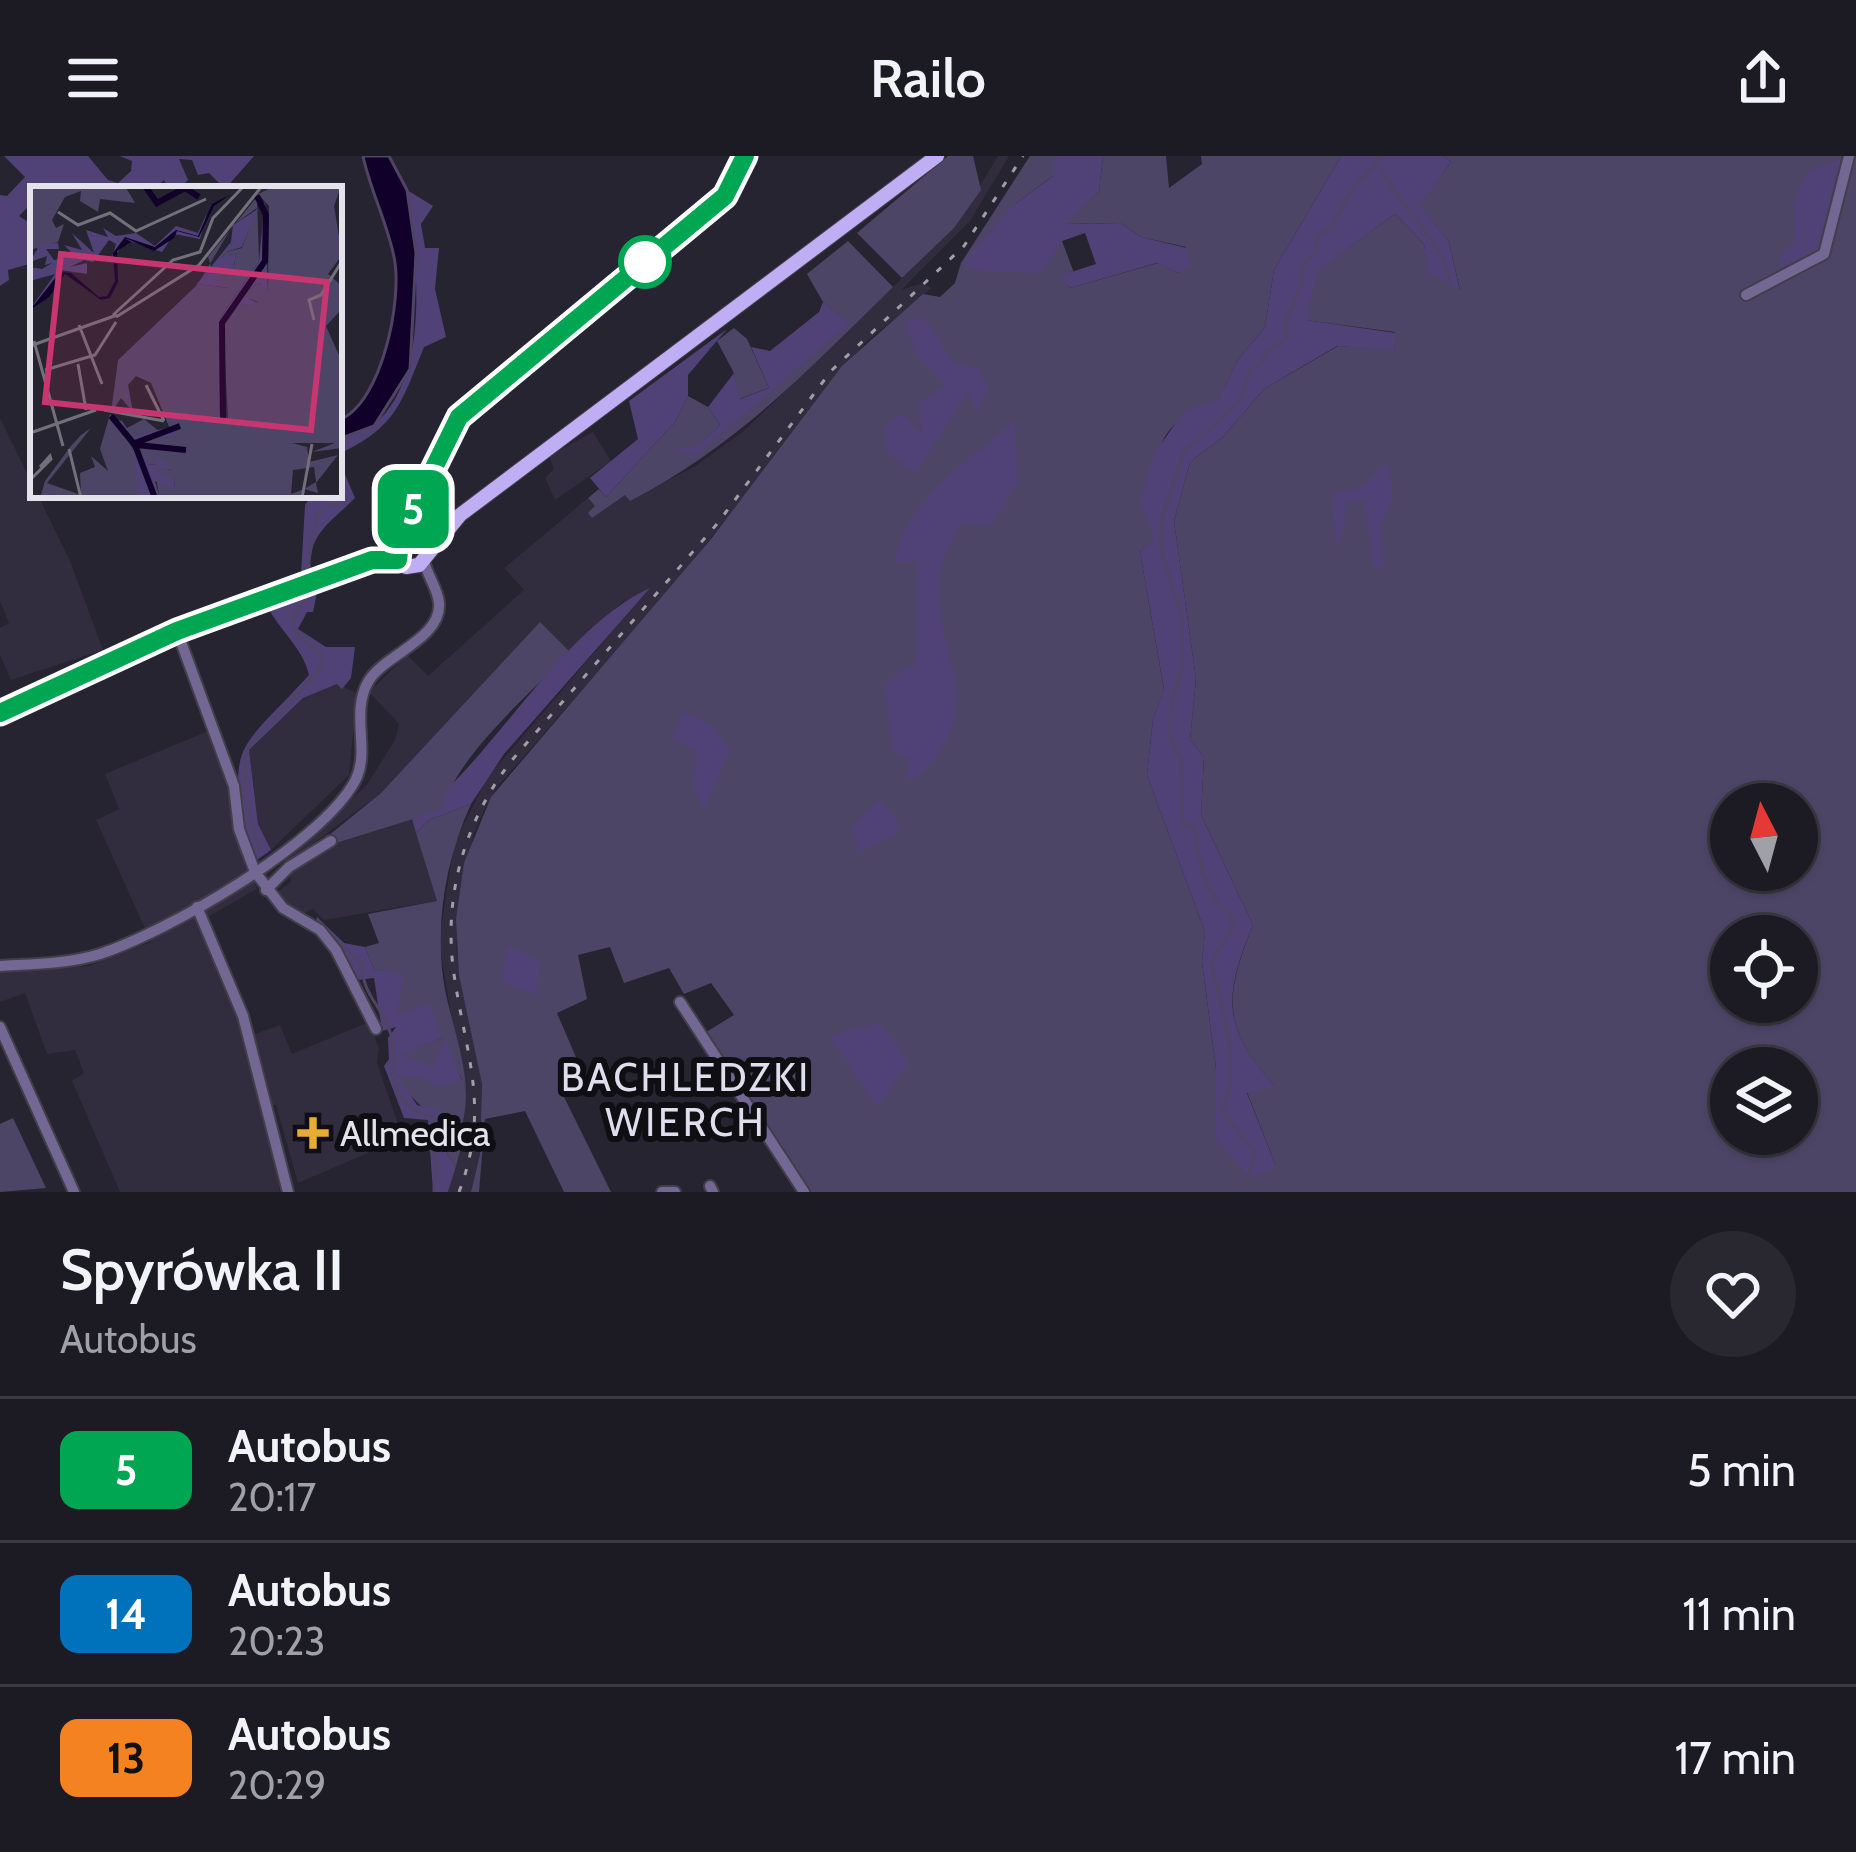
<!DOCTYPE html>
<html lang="pl">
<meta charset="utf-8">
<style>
:root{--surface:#1c1b24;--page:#292831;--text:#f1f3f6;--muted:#a0a1a6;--line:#3a3941}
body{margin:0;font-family:Cabin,sans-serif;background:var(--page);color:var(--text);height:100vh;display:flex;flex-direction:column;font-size:45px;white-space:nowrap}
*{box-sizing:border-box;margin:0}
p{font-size:39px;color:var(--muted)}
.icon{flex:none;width:66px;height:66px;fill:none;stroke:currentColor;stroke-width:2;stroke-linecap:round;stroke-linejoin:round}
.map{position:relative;height:1036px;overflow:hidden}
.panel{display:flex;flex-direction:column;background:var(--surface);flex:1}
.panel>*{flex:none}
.badge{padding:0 24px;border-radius:18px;font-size:42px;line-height:78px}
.needle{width:78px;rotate:354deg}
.fabs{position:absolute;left:1710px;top:627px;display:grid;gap:24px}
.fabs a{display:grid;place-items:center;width:108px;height:108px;border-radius:50%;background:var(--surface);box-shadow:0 3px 9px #0004,0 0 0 3px var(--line);font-size:60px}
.map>.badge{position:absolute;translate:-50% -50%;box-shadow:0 0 0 6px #fff}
.round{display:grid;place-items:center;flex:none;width:126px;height:126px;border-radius:63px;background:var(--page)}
.head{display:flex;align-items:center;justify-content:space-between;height:204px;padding:0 60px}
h1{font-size:57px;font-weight:600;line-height:90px}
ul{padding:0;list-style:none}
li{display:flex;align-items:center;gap:36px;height:144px;padding:0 60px;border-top:3px solid var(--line)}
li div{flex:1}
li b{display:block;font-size:45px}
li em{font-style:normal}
li .badge{min-width:132px;font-weight:700;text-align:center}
header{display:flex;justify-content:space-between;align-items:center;height:156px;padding:0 60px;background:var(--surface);font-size:54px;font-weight:600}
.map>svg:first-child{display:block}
.built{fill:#312c3e}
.green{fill:#4d4566;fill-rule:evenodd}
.forest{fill:#504277}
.water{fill:#10002a;stroke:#504464;stroke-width:3}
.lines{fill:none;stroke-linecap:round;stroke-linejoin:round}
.stream{stroke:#504464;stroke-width:3}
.minor-casing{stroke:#413f4a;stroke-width:14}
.major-casing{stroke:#413f4a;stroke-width:16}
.minor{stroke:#726893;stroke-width:10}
.major{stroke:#bfaef4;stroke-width:14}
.rail{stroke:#a09ea8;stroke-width:3;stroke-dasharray:6 12;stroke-linecap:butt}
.line-casing{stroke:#fff;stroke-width:27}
.line{stroke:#00a651;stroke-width:18}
.stop-dot{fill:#fff;stroke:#00a651;stroke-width:6}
.poi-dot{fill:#e7ac36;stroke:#0f0e13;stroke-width:4.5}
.labels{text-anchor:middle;stroke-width:12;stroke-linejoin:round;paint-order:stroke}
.poi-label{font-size:36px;fill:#e4e2eb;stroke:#0f0e13;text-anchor:start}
.neighbourhood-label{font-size:39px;letter-spacing:3px;fill:#e0dded;stroke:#0f0e13}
.inset-river{fill:none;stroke:#10002a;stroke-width:6}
.inset-road{fill:none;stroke:#72707b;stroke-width:3}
.view{fill:#c73671;fill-opacity:0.15;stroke:#c73671;stroke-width:6}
.inset-edge{fill:none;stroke:#e4e2eb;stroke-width:6}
</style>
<header><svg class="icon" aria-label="menu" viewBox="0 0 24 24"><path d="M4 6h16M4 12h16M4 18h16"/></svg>Railo<svg class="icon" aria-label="share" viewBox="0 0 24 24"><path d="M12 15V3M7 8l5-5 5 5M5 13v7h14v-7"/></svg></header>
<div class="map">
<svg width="1856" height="1036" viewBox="0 0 1856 1036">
<rect width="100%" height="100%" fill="#262430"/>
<g class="built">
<path d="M998 0H1009L970 65 901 134 923 127 932 132 866 186 668 436 498 630 484 654 473 680 456 791 482 928 480 998 471 1036H448L462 988 458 980 464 937 439 786 454 688 487 622 609 479 625 443 571 497 540 467 381 637 287 707 284 703 366 630 395 584 399 568 369 536 407 499 428 520 524 434 504 412 588 342 595 350 625 339 630 344 694 311 745 274 954 72Z"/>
<path d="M0 262 70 405 103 494 11 524 0 499V472L9 467 0 445Z"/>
<path d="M593 276 611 305 555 344 545 322 554 313 549 300Z"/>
<path d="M337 528 357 537 349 619 271 694 258 668 249 594 303 542Z"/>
<path d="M208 575 219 591 234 645 236 684 257 733 209 760 255 878 280 869 292 898 369 866 379 893 377 907 403 982 298 1027 276 949 263 950 280 1036H120L72 925 84 917 75 894 47 898 25 837 0 846V816L89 810 151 786 96 664 119 653 105 618Z"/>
<path d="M412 663 437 745 324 764 313 753 304 757 292 752 278 736 291 726 290 718 333 688Z"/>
</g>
<g class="green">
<path d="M948 0H973L981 34 954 72 902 122 857 77Z"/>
<path d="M1030 0H1053L1054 19 1015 48 1062 85 1074 117 1060 120 1070 132 1158 107 1178 117 1186 91 1141 81 1121 67 1064 68 1099 35 1103 0H1166L1169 32 1202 8 1201 0H1341L1274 114 1265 171 1237 205 1218 245C1143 268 1154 316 1156 383L1140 396 1164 534 1153 563 1147 619 1205 776 1202 806 1216 913V983L1276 1010 1247 936 1274 930C1222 869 1224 842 1253 769L1201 659 1204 601 1190 584 1196 523 1174 365 1190 306 1223 281 1264 233 1338 190 1394 193 1395 176 1305 164 1317 114 1395 58 1424 88 1428 115 1460 134 1449 86 1419 49 1451 6 1444 0H1856V1036H811L703 878 734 859 711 827 684 838 669 812 624 827 610 791 578 799 587 843 557 857 587 927 564 941 611 1036H564L525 955 485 963 479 1036H471L480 998 482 928 459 819 456 763 464 707 491 641 711 383 842 210 923 138 940 141 955 127 961 107ZM1731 648H1797V714H1731ZM1731 780H1797V846H1731ZM1731 912H1797V978H1731Z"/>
<path d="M848 85 893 131C808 214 737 290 630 345L625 339 592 362 588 357 595 350 588 342 599 333 606 341 675 266 688 240 708 251 720 269 696 292 695 300 849 167 823 146 807 118Z"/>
<path d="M734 172 747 183 769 232 739 243 734 217 717 185Z"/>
<path d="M540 466 571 497C539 527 445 612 445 653L333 688 328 680 381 637Z"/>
<path d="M471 648C447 701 437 756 442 813 447 868 481 925 458 980L462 988 456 1010 447 998 450 979 400 929 398 919 462 924 452 902 434 911 397 899 442 882 396 859 403 819 374 813 365 791 379 787 368 758 437 745 416 677 429 664Z"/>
<path d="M13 962 46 1032 0 1036V968Z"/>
</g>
<g class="forest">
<path d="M4 0H88L108 24 118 27 131 15 132 5 120 0H254L225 33 209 17 198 19 192 4 179 3 188 24 179 33H169L164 24 153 33H33V46L19 60 33 69V107L8 114 9 124 0 130V39L7 40 25 21Z"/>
<path d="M1053 0H1103L1099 35 1066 68 1121 67 1141 81 1187 92 1190 110 1178 117 1157 107 1070 132 1059 120 1096 108 1085 77 1062 85 1041 117 980 115 961 107 1015 48 1053 20Z"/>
<path d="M1341 0H1444L1451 6 1420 49 1449 86 1460 135 1427 115 1424 88 1395 58 1318 114 1306 164 1396 177 1394 194 1337 190 1264 233 1223 281 1190 306 1174 365 1196 523 1190 584 1204 601 1201 659 1253 769C1223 842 1222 869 1275 931L1247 937 1276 1010 1251 1024 1216 983V912L1202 806 1205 776 1147 619 1153 563 1164 533 1140 396 1155 383 1140 344 1154 298 1184 255 1218 244 1237 205 1265 171 1274 114Z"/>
<path d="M1843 2 1822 93 1779 113 1782 98 1795 86 1794 45 1808 16Z"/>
<path d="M407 34 433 50 421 68 425 92H439L435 133 446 181 424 191C401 248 396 271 339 298V283C349 279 366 276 374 269 433 218 416 102 407 34Z"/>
<path d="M823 146 850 167 696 300 671 293 696 291 720 269 708 251 734 217 740 243 769 232 751 191 770 195 819 156Z"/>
<path d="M922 161 955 207 979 213 988 232 977 255 969 235 915 317 886 296 884 270 903 258 921 276 920 245 947 229 915 197 905 166Z"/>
<path d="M727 173 688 219V240L675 266 606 341 590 322 638 283 629 245Z"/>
<path d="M1015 264 1018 327 990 370 962 366C956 379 946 394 942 409 921 485 1002 546 916 622H906L909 603 893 596 885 528 917 504V406H895C898 351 976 299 1015 264Z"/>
<path d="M339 304 355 342C335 363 306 378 311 414L301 418 305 349 312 339H339Z"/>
<path d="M1389 306 1393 344 1380 369 1384 411 1374 412 1364 344 1346 347 1344 376 1336 388 1332 338 1360 332Z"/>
<path d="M318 432 313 456H307L298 473 326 491H355L351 522 342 533 337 528 303 542 249 594 258 668 271 694 257 704 249 698C227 584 235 600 309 519 303 492 280 475 267 450Z"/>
<path d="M650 432 504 598 471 648 429 664 416 677 412 663 444 652 445 635C506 577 572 467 650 432Z"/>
<path d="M683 556 712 569 730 595 704 654 693 630 697 594 673 583Z"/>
<path d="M879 644 900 669 896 678 860 696 852 670Z"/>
<path d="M317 761 344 787 365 791 374 813 404 818 397 858 429 848 442 882 400 899 433 910 446 883 462 925 435 931 426 922 398 920 417 949 439 955 450 979 447 998 456 1010 448 1036H433L428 964 404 962 384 910 389 903 388 882 396 871 382 875 374 822 356 824 316 769Z"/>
<path d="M508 789 539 804 537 839 502 826Z"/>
<path d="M879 866 909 907 877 951 830 880Z"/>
</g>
<path class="water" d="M363 0H389L407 34 416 97 410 213 374 270 339 283V264C382 248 403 142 394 101 387 66 370 34 363 0Z"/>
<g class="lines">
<g class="stream">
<path d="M1380 12C1400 51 1440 81 1450 124"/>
<path d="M307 415 317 358 344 340 339 332"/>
<path d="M259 693 245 639V595L321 512 323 500 295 475 293 460 311 436"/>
<path d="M329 777 362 809C363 837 376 844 387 868 405 906 373 941 434 963L425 985 436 1003 434 1036"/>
<path d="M1244 1036 1255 996 1222 955C1244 914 1220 850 1211 806L1232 773 1231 760C1203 740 1199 702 1194 669L1183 670 1181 604 1171 584V551L1183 509 1181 457 1161 394 1162 362 1184 296 1240 245 1251 214 1263 206 1265 197 1286 184V164L1302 128 1301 110 1316 96V81L1332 70 1352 34 1382 0"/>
</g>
<g class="minor-casing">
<g id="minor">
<path d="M1746 139 1824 98 1849 0"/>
<path d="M403 385 406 367 449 275 473 245 725 40 745 0"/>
<path d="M177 475 234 630 239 673 255 716 283 752 320 774 336 794 376 873"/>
<path d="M266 734 289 711 331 685"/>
<path d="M197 751 243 860 288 1036"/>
<path d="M0 810C33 808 68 808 100 798 167 776 321 688 355 625 371 595 350 558 368 526 383 499 442 483 439 447 438 433 427 419 424 405"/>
<path d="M680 846 804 1036"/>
<path d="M0 871 74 1036"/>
<path d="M710 1030 713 1036"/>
<path d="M662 1036H675"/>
</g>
</g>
<g class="major-casing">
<g id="major">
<path d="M398 404 406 411 419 409 460 359 937 0"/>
<path d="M0 557 177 475 372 404 406 383 435 380"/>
</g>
</g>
<use href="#minor" class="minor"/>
<use href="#major" class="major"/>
<path class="rail" d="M459 1036C492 949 464 896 453 811 444 736 466 663 512 604L717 368 831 215 964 90 1023 0"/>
</g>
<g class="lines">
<g class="line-casing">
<path id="line" d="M0 557 177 475 372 404H398L400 387 415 382 412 356 459 261 725 40 745 0"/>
</g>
<use href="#line" class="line"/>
</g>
<circle class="stop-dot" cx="645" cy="106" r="24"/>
<path class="poi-dot" d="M307 959h12v12h12v12h-12v12h-12v-12h-12v-12h12z"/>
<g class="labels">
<g class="poi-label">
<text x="340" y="990">Allmedica</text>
</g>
<g class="neighbourhood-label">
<text x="686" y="935">BACHLEDZKI<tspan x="686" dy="45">WIERCH</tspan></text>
</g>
</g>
<g transform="translate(30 30)">
<rect width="312" height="312" fill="#262430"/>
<path d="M0 0H95L105 17 70 13 68 26 50 15 51 5 35 11 22 34 26 42 34 38 28 56 0 64ZM245 0 310 3 304 20 312 69 298 88 312 100V123L296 140 312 176V262L282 266 305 257H262L277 261 279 276 308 269 286 297 288 307 274 303 286 296 284 281 263 284 261 308 272 304 271 312 129 309 126 292 144 302 145 294 121 288 118 280 142 284 127 269V279L115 278 119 272 110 273 92 235 97 242 114 233 130 246 106 249V256L144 250 149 239 140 243 121 197 106 190 98 199 103 226 91 212 81 227 88 174 166 100 181 80 178 71 227 11 229 75 189 134 190 227 198 232 193 138 208 120 228 116 215 111 218 104 230 97 238 107 239 20 228 8ZM227 22 212 62 196 66 190 73 206 67 203 87 189 82 182 94 199 102 168 98 203 39ZM80 228 107 269 110 310 11 309 15 295 41 260 51 249 61 242 17 297 51 309 50 287 65 281 61 270 78 285 70 263Z" fill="#4d4566" fill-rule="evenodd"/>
<path d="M235 13 238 109 230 97 218 104 216 111 228 117 208 120 194 138 195 233 189 134 229 75ZM228 23 212 61 196 66 191 72 206 67 203 87 190 82 184 93 200 102 167 98 201 56 203 39ZM177 27 170 53 144 48 132 66 96 54 81 75 86 58 79 54 63 76 54 74 40 81 57 77V88L31 84 16 112 3 119 25 88 0 95V81L12 83 22 77 15 79 17 70 0 76 10 58 28 57 29 63H16L24 74 34 72 31 65 48 73 34 59 52 64 42 47 64 67 56 44 78 51 73 42 86 50 106 47 125 60 146 40 168 47ZM81 233 92 235 103 256 106 249 150 239 145 250 106 257 153 263 107 260 110 272 120 271 115 278 127 279V268L143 284 118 281 145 294 144 303 125 295 129 309 141 312H108L104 259Z" fill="#504277"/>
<path d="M201 8 184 20 169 51 147 45 144 52 124 65 95 52 101 56 87 65 88 96 80 112 71 114 35 88 19 111 0 124 30 86 41 87 69 111 77 110 85 95 83 67 95 51 125 61 146 44 168 50 182 18Z" fill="#10002a"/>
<path class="inset-river" d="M115 0 127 17 155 2 169 11M81 230 105 259 125 312M193 235 192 137 235 75 236 29 227 10M105 257 150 240M107 259 156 264"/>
<path class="inset-road" d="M28 26 48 39 80 27 106 45 176 13M83 129 143 74 170 66 183 32 214 0M86 131 169 79 232 0M284 134 279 114 291 109 312 75M49 139 72 198M4 155 33 260M0 160 87 129M48 178 56 224M15 184 65 169 86 136M116 199 134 235M74 224 134 235M0 247 66 224M39 263 51 312M0 294 21 273 20 270 10 281M272 312 282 258"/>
<path class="view" d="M31 68 297 96 281 244 15 216Z"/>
<rect width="312" height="312" class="inset-edge"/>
</g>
</svg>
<div class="fabs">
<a><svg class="needle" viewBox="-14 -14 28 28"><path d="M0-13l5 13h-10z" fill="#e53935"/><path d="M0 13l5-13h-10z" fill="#a0a1a6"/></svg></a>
<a><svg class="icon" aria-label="locate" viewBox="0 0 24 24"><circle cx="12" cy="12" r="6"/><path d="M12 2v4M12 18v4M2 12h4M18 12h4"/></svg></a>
<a><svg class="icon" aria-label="layers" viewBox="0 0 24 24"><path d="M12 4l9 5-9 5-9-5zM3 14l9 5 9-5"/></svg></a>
</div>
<b class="badge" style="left:413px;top:353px;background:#00a651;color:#fff">5</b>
</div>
<section class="panel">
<div class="head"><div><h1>Spyrówka II</h1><p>Autobus</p></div><a class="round"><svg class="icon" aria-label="heart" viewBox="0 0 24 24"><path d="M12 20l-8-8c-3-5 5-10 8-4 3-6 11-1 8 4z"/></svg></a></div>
<ul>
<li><span class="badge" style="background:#00a651;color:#fff">5</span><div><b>Autobus</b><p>20:17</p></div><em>5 min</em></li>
<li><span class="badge" style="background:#0072bc;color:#fff">14</span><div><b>Autobus</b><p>20:23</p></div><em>11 min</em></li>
<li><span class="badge" style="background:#f58220;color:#111">13</span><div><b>Autobus</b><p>20:29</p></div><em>17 min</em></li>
</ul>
</section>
